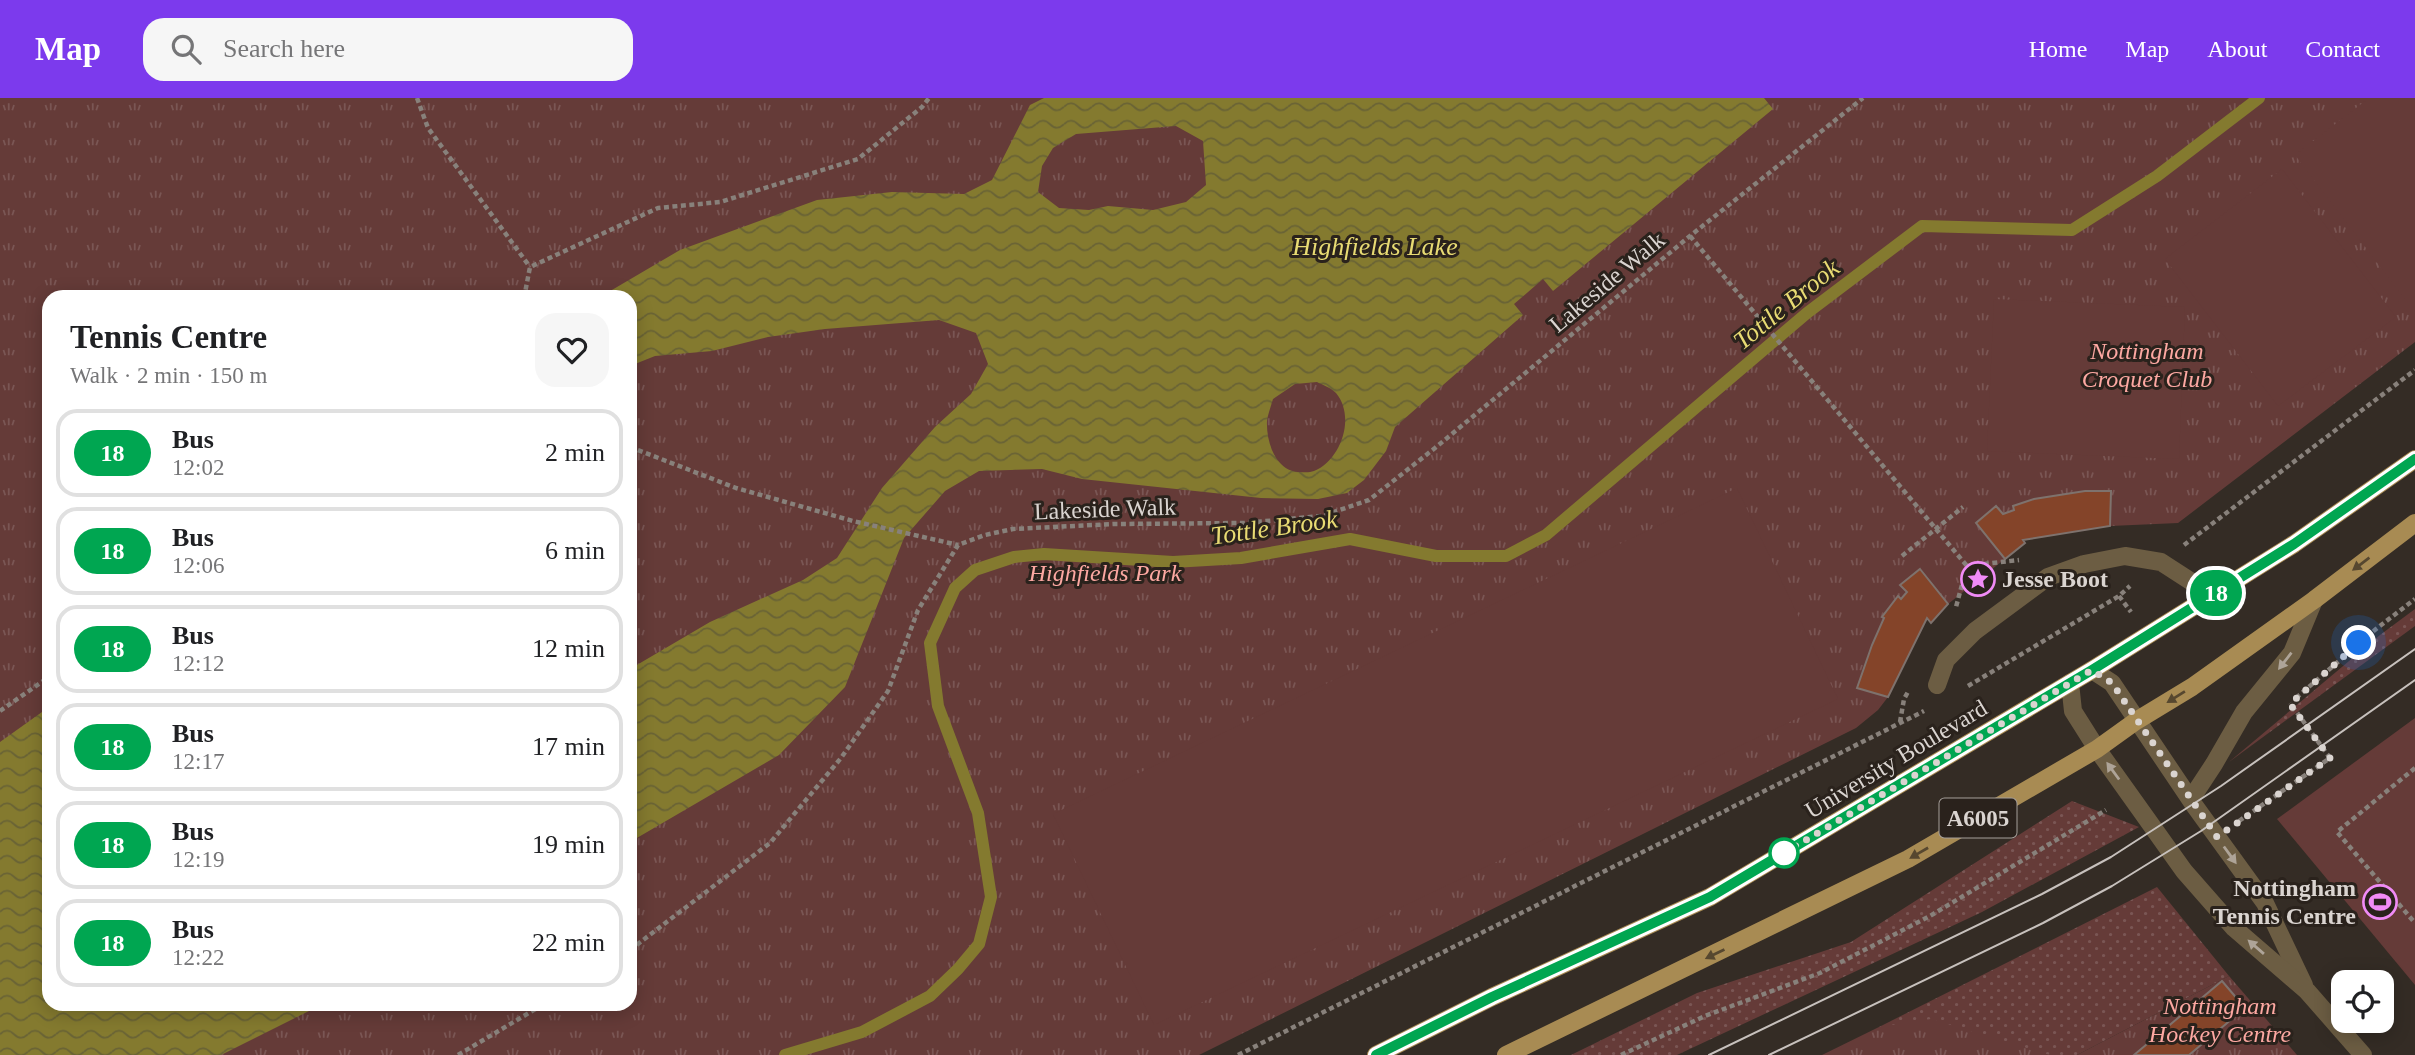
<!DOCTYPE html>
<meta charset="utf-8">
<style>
:root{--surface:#fff;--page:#f6f6f6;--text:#202124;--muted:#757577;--line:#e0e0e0;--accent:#7c3aed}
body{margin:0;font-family:Georgia,serif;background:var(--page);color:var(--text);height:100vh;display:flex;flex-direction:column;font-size:26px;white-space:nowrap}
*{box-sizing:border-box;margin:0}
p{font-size:23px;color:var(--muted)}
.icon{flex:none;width:38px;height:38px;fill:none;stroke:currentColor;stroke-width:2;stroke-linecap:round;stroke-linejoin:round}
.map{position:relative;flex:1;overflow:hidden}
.drawer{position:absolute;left:42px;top:192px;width:595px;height:721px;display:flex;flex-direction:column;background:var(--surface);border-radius:21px;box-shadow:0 4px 18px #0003}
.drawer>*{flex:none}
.badge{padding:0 14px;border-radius:23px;font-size:24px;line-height:46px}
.tools{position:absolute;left:2331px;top:872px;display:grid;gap:14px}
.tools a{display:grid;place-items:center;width:63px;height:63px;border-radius:14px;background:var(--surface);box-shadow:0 4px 18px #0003;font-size:35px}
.you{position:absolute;width:35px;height:35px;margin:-18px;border:5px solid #fff;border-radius:50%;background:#1a73e8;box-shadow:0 0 0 10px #1a73e833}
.map>.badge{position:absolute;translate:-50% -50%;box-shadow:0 0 0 4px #fff}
.round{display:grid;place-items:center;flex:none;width:74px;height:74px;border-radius:21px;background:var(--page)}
.headline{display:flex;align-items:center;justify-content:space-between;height:119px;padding:0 28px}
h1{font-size:33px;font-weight:600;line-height:52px}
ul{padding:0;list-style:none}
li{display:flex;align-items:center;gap:21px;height:88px;margin:0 14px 10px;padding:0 14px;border:4px solid var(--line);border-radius:21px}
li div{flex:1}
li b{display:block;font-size:26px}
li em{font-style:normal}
li .badge{min-width:77px;font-weight:700;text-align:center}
header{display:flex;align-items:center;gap:42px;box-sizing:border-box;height:98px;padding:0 35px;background:var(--accent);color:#fff}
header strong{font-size:33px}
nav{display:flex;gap:38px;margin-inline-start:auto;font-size:24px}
.search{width:490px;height:63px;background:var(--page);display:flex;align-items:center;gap:18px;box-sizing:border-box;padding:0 24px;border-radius:21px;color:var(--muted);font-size:26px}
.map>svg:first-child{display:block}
.grass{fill:url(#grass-dots)}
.park{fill:url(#park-tufts);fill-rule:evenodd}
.pitch{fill:#653b38}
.water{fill:url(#water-waves);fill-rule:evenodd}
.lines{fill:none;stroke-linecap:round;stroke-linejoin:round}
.stream{stroke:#847a2f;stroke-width:12}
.building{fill:#844429;stroke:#7e726d;stroke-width:2}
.path{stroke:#88817b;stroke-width:4.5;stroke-dasharray:5 3.5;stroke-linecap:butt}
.service{stroke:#6c5d43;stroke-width:18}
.primary{stroke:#a88b53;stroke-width:18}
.tram{stroke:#c7c1bd;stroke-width:2}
.oneway{fill:#56472f}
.oneway2{fill:#aea498}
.line-casing{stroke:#fff;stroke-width:16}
.line{stroke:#00a651;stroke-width:10}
.walk{stroke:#dad4d0;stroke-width:7;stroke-dasharray:0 12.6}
.stop-dot{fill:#fff;stroke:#00a651;stroke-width:3.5}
.labels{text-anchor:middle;stroke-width:6;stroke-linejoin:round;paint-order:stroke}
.shield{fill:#2a221c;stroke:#a59f9a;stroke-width:2}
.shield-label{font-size:23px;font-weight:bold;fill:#dad4d0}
.street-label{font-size:24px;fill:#dad4d0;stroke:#2a221c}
.park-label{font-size:24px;font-style:italic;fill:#fda8a2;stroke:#2a221c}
.poi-label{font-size:24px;font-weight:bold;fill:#dad4d0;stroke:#2a221c;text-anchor:start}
.water-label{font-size:26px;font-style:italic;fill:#e8db73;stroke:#2a221c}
</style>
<header>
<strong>Map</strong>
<div class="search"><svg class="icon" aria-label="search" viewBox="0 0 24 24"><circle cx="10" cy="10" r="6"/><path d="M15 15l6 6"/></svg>Search here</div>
<nav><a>Home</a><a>Map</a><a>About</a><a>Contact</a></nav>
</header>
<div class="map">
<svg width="2415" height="957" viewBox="0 0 2415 957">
<defs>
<pattern id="grass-dots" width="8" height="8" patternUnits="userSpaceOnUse" patternTransform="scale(1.75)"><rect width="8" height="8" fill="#653b38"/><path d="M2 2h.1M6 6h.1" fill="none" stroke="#7a5654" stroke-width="1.8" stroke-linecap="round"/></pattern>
<pattern id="park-tufts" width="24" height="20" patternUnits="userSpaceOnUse" patternTransform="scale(1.75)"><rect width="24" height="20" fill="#653b38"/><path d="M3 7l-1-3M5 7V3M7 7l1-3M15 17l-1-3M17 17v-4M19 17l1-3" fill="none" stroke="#7a5654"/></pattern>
<pattern id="water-waves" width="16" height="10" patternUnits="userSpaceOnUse" patternTransform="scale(1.75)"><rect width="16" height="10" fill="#847a2f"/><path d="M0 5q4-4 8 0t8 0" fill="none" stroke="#696335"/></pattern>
</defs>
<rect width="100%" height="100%" fill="#342c25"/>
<g class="grass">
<path d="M2415 511V528L2229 664 2380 537Z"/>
<path d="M2072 703 2139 729 1982 814 1677 957H1571L1697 895 1851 844Z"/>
<path d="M2157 789 2229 878 2077 957H2038L1879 929Z"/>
</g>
<g class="park">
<path d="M0 0H2415V244L2178 425 2110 428 2023 442 2025 445 1948 506 1931 525 1927 521 1888 599 1878 612 1856 630 1199 957H0ZM49 200H630V906H49Z"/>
<path d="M2229 878 2297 957H2077Z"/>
<path d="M1931 921 2050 957H1822L1879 929Z"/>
</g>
<g class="pitch">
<path d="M2369 0H2415V199L2408 205 2295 57Z"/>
<path d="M2282 71 2396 219 2278 308 2165 161Z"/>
<path d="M1994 201 2185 209 2179 361 1987 353Z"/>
<path d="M1737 390 1838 601 1154 927 1053 716Z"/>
<path d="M2415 620V887L2277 721Z"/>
</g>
<g class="water">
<path d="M1044 0H1764L1773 11 1553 193 1543 181 1514 206 1523 217 1395 329 1386 353 1364 382 1347 395 1318 401 1261 400 1082 381 1042 371 979 373 945 393 904 440 845 589 779 657 630 744V571L710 524 803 482 837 460 882 390 935 329 971 296 988 266 976 235 939 222 825 231 768 239 712 253 655 258 630 268V200L600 199 680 152 817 102 892 94 964 96 992 82 1030 7ZM1176 28 1203 43 1206 87 1186 104 1153 112 1108 108 1089 112 1059 110 1038 94 1042 68 1053 50 1076 36ZM1317 284C1323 287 1331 290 1336 295 1356 319 1341 362 1314 373 1309 375 1303 374 1298 374 1275 372 1266 343 1267 323 1268 316 1271 308 1273 301L1295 286Z"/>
<path d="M49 609V906L431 907 428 909 313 911 221 957H0V644Z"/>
</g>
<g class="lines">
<path class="stream" d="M785 957 862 934 930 898 958 871 979 846 991 799 978 715 938 608 930 545 955 490 975 472 1014 459 1044 456 1173 464 1241 460 1350 441 1436 458H1506L1546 437 1807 215 1922 128 2072 132 2157 78 2259 0"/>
</g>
<g class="building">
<path d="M2085 393H2111L2110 428 2023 442 2025 445 2005 461 1976 425 1996 408 2003 416 2014 412 2013 408 2034 401Z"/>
<path d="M1920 471 1948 506 1931 525 1927 520 1888 599 1857 590 1872 547 1884 520 1882 519 1898 498 1901 501 1907 494 1900 487Z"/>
<path d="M2222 883 2245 910 2189 957H2134Z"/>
</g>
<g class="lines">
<g class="path">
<path d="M417 0 428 30 530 169"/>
<path d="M1690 138 1967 468 1956 509"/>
<path d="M524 200 530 169 658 110 720 104 858 61 922 9 929 0"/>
<path d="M630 349 736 390 853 423 958 447"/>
<path d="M2184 447 2415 272"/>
<path d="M1902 458 1963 409"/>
<path d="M1967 468 2019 462"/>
<path d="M2119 498 2131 514"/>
<path d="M1968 588 2119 498 2130 488"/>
<path d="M2296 600 2376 531 2415 501"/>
<path d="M0 613 49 579"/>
<path d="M1900 624 1904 601 1909 592"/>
<path d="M2415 670 2337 734 2415 825"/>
<path d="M2239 723 2330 660 2290 605"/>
<path d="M630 852 770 745 841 660 888 593 918 512 958 447 985 437 1013 431 1114 426 1244 425 1322 418 1369 402 1435 350 1690 138 1863 0"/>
<path d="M458 957 544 906"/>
<path d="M1238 957 1924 613"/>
<path d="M1621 957 1705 918 1820 875 1930 818 2106 712"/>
</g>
<g class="service">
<path d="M2092 572 2112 585 2194 707 2265 805 2304 887"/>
<path d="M2070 585 2073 613 2097 651 2184 773 2234 830 2307 893 2363 957"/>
<path d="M1937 587 1946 562 1975 533 2048 479 2084 466 2125 458 2161 464 2212 497"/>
<path d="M2191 701 2214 666 2244 614 2292 555 2314 502"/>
</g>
<g class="primary">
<path d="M1376 957 1492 899 1710 799 2092 572 2294 446 2415 361"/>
<path d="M1506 957 1908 761 2097 651 2136 623 2192 589 2314 502 2415 425"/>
</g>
<g class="tram">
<path d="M1709 957 2042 796 2111 759 2221 688 2415 551"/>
<path d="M1769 957 2043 825 2112 788 2201 733 2415 582"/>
</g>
</g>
<defs><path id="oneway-solid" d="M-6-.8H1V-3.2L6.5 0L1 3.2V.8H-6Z" transform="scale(1.75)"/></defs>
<g class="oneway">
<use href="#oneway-solid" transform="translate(2361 466) rotate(143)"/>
<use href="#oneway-solid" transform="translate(2176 599) rotate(148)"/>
<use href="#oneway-solid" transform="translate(1919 755) rotate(150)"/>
<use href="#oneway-solid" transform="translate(1715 856) rotate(154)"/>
</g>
<g class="oneway2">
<use href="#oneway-solid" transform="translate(2285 563) rotate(128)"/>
<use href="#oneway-solid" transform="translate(2113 673) rotate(-126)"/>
<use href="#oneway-solid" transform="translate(2230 757) rotate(54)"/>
<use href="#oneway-solid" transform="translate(2256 849) rotate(-139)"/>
</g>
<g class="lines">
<g class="line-casing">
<path id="line" d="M1376 957 1492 899 1710 799 2092 572 2294 446 2415 361"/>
</g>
<use href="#line" class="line"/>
<path class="walk" d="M1784 755 1779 758 2092 572 2112 585 2217 739 2330 660 2290 606 2359 545"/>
</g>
<defs>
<g id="sight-ring" transform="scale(1.75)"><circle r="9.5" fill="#2a221c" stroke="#f08bf6" stroke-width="1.5"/><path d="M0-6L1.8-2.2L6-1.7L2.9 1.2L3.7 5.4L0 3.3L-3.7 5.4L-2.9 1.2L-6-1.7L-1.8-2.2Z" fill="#f08bf6"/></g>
<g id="stadium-ring" transform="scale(1.75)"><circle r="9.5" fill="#2a221c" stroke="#f08bf6" stroke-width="1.5"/><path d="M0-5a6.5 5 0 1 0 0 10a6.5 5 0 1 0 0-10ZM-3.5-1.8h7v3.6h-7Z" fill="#f08bf6"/></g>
</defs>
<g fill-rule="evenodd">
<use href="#sight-ring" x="1978" y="481"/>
<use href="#stadium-ring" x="2380" y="804"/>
</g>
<circle class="stop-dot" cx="1784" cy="755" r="14"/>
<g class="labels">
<rect class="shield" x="1939.5" y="700.5" width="77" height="39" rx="5"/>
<g class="shield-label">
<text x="1978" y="728">A6005</text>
</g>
<g class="street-label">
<text transform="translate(1607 184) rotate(-40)" y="8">Lakeside Walk</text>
<text transform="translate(1105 411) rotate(-2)" y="8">Lakeside Walk</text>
<text transform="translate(1896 661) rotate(-31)" y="8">University Boulevard</text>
</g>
<g class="park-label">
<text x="2147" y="261">Nottingham<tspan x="2147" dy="28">Croquet Club</tspan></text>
<text x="1105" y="483">Highfields Park</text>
<text x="2220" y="916">Nottingham<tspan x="2220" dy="28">Hockey Centre</tspan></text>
</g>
<g class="poi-label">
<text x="2002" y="489">Jesse Boot</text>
<text x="2356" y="798" text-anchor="end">Nottingham<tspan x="2356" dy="28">Tennis Centre</tspan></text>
</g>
<g class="water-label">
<text x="1375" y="157">Highfields Lake</text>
<text transform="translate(1786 206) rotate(-39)" y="9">Tottle Brook</text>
<text transform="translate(1274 429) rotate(-8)" y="9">Tottle Brook</text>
</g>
</g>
</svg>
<div class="tools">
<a><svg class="icon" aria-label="locate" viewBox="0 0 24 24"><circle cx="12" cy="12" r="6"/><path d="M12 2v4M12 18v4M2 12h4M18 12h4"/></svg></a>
</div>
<div class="you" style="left:2359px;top:545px"></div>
<b class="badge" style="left:2216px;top:495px;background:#00a651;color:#fff">18</b>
<section class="drawer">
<div class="headline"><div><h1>Tennis Centre</h1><p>Walk · 2 min · 150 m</p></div><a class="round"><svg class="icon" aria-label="heart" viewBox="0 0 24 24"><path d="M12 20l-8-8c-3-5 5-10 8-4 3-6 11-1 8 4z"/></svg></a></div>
<ul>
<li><span class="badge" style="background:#00a651;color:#fff">18</span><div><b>Bus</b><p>12:02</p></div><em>2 min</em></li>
<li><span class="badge" style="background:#00a651;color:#fff">18</span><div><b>Bus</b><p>12:06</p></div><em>6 min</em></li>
<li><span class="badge" style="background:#00a651;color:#fff">18</span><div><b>Bus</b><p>12:12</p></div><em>12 min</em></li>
<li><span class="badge" style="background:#00a651;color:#fff">18</span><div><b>Bus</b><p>12:17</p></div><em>17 min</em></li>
<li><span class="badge" style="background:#00a651;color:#fff">18</span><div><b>Bus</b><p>12:19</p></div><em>19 min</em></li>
<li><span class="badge" style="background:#00a651;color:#fff">18</span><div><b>Bus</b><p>12:22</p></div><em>22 min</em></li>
</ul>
</section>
</div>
